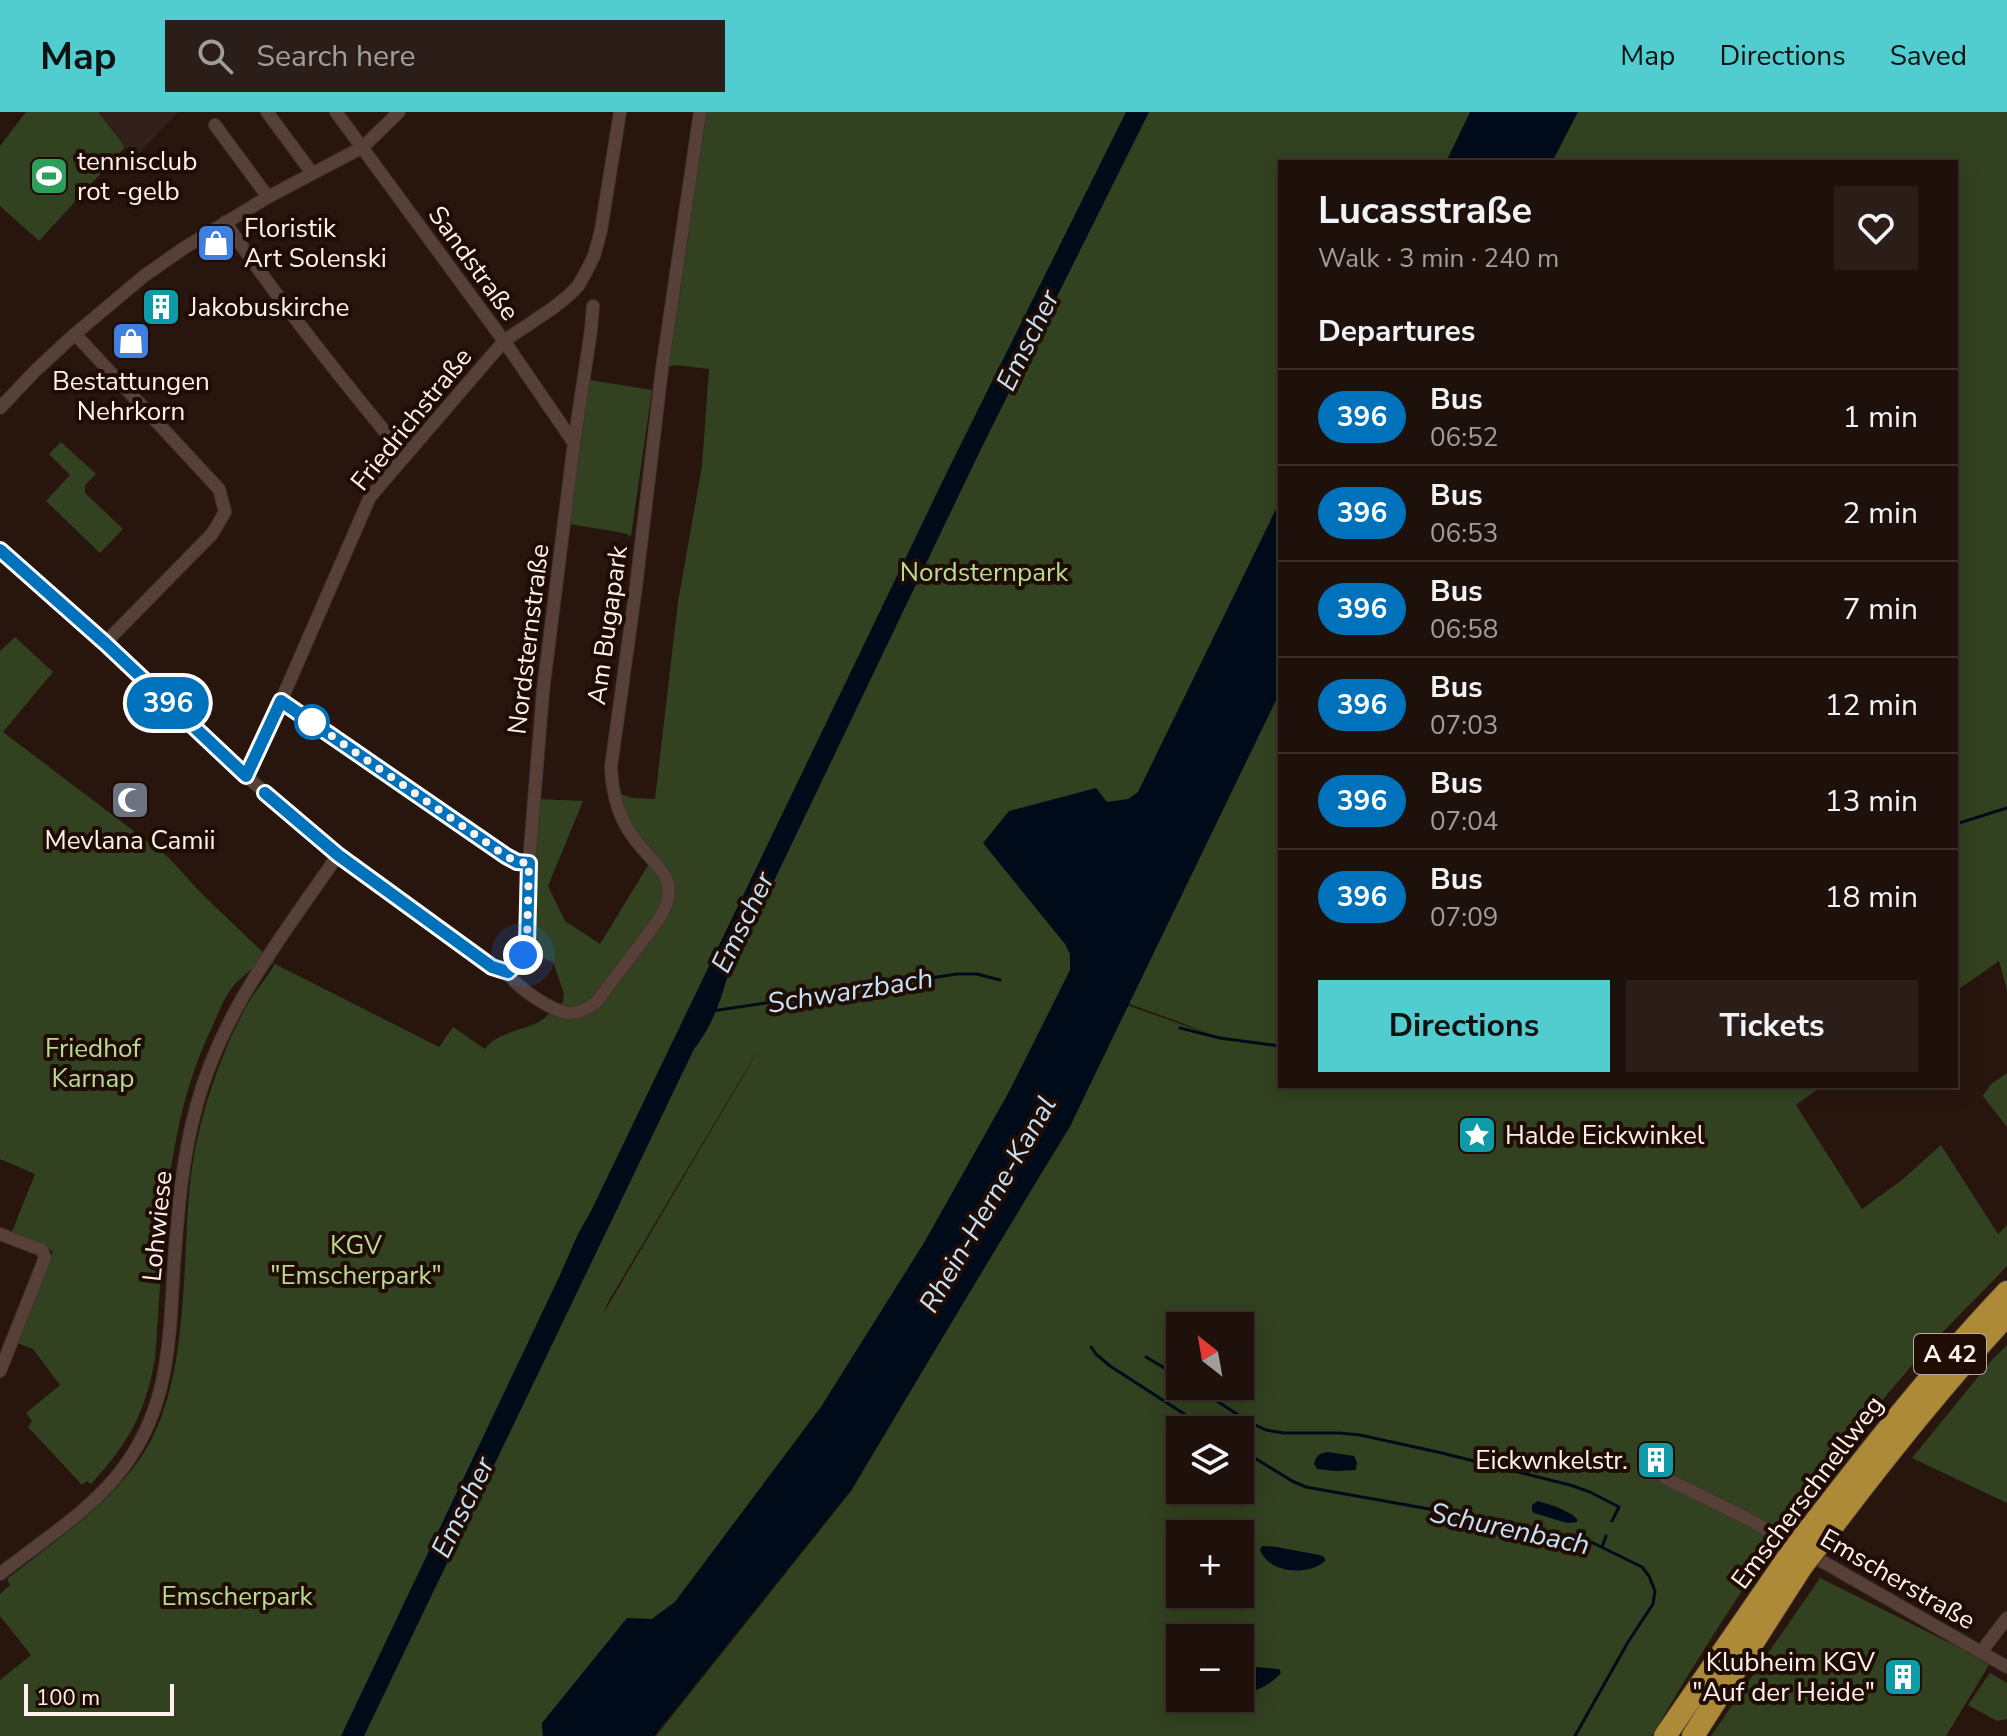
<!DOCTYPE html>
<meta charset="utf-8">
<style>
:root{--surface:#1e100a;--page:#2b1e18;--text:#f1f3f6;--muted:#a19d9c;--line:#3c302b;--accent:#52cdcf}
body{margin:0;font-family:"Nunito Sans",sans-serif;background:var(--page);color:var(--text);height:100vh;display:flex;flex-direction:column;font-size:30px;white-space:nowrap}
*{box-sizing:border-box;margin:0}
p{font-size:26px;color:var(--muted)}
.icon{flex:none;width:44px;height:44px;fill:none;stroke:currentColor;stroke-width:2;stroke-linecap:round;stroke-linejoin:round}
.map{position:relative;flex:1;overflow:hidden}
.details{position:absolute;left:1278px;top:48px;width:680px;height:928px;display:flex;flex-direction:column;background:var(--surface);border-radius:0px;box-shadow:0 4px 20px #0003,0 0 0 2px var(--line)}
.details>*{flex:none}
.badge{padding:0 16px;border-radius:26px;font-size:28px;line-height:52px}
.needle{width:52px;rotate:329deg}
.fabs{position:absolute;left:1166px;top:1200px;display:grid;gap:16px}
.fabs a{display:grid;place-items:center;width:88px;height:88px;border-radius:0px;background:var(--surface);box-shadow:0 4px 20px #0003,0 0 0 2px var(--line);font-size:40px}
.scale{position:absolute;left:24px;bottom:20px;width:150px;box-sizing:border-box;padding-left:8px;border:4px solid #fff1eb;border-top:0;font-size:22px;line-height:28px;white-space:nowrap;color:#fff1eb;-webkit-text-stroke:6px #1e0c05;paint-order:stroke}
.you{position:absolute;width:40px;height:40px;margin:-20px;border:6px solid #fff;border-radius:50%;background:#1a73e8;box-shadow:0 0 0 12px #1a73e833}
.map>.badge{position:absolute;translate:-50% -50%;box-shadow:0 0 0 4px #fff}
h2{padding:0 40px;font-size:30px;line-height:72px}
.round{display:grid;place-items:center;flex:none;width:84px;height:84px;border-radius:0px;background:var(--page)}
.summary{display:flex;align-items:center;justify-content:space-between;height:136px;padding:0 40px}
h1{font-size:38px;font-weight:700;line-height:60px}
.primary-button{display:flex;gap:16px;margin-top:auto;padding:16px 40px}
.primary-button a{flex:1;height:92px;border-radius:0px;background:var(--accent);color:#111;font-size:32px;font-weight:700;line-height:92px;text-align:center}
.primary-button a+a{background:var(--page);color:var(--text)}
ul{padding:0;list-style:none}
li{display:flex;align-items:center;gap:24px;height:96px;padding:0 40px;border-top:2px solid var(--line)}
li div{flex:1}
li b{display:block;font-size:30px}
li em{font-style:normal}
li .badge{min-width:88px;font-weight:700;text-align:center}
header{display:flex;align-items:center;gap:48px;box-sizing:border-box;height:112px;padding:0 40px;background:var(--accent);color:#111}
header strong{font-size:38px}
nav{display:flex;gap:44px;margin-inline-start:auto;font-size:28px}
.search{width:560px;height:72px;background:var(--page);display:flex;align-items:center;gap:20px;box-sizing:border-box;padding:0 28px;border-radius:0px;color:var(--muted);font-size:30px}
.map>svg:first-child{display:block}
.education{fill:#32211b}
.green{fill:#324220;fill-rule:evenodd}
.water{fill:#000b19}
.lines{fill:none;stroke-linecap:round;stroke-linejoin:round}
.stream{stroke:#000b19;stroke-width:3}
.street-casing{stroke:#40322f;stroke-width:14}
.highway-casing{stroke:#40322f;stroke-width:24}
.street{stroke:#564037;stroke-width:12}
.highway{stroke:#ad8a37;stroke-width:22}
.highway-bridge-casing{stroke:#40322f;stroke-width:24;stroke-linecap:butt}
.highway-bridge{stroke:#ad8a37;stroke-width:22}
.line-casing{stroke:#fff;stroke-width:18}
.line{stroke:#0072bc;stroke-width:12}
.walk{stroke:#fff1eb;stroke-width:8;stroke-dasharray:0 14.4}
.stop-dot{fill:#fff;stroke:#0072bc;stroke-width:4}
.labels{text-anchor:middle;stroke-width:8;stroke-linejoin:round;paint-order:stroke}
.shield{fill:#1e0c05;stroke:#bcaca6;stroke-width:2}
.shield-label{font-size:24px;font-weight:bold;fill:#fff1eb}
.poi-label{font-size:26px;fill:#fff1eb;stroke:#1e0c05;text-anchor:start}
.street-label{font-size:26px;fill:#fff1eb;stroke:#1e0c05}
.park-label{font-size:26px;fill:#b9db93;stroke:#1e0c05}
.water-label{font-size:28px;font-style:italic;fill:#c5e2f6;stroke:#1e0c05}
</style>
<header>
<strong>Map</strong>
<div class="search"><svg class="icon" aria-label="search" viewBox="0 0 24 24"><circle cx="10" cy="10" r="6"/><path d="M15 15l6 6"/></svg>Search here</div>
<nav><a>Map</a><a>Directions</a><a>Saved</a></nav>
</header>
<div class="map">
<svg width="2007" height="1624" viewBox="0 0 2007 1624">
<rect width="100%" height="100%" fill="#28150d"/>
<path class="education" d="M98 0H178L134 46Z"/>
<g class="green">
<path d="M26 0H98L125 35 39 129 0 94V34Z"/>
<path d="M700 0H2007V878L1999 849 1956 879V50H1280V974H1822L1796 993 1862 1097 1902 1068 1941 1033 1998 1122 2007 1113V1154C1972 1191 1935 1226 1902 1265 1808 1376 1725 1498 1652 1624H656L852 1378 997 1133 1070 1015 1127 893 1220 926 1174 908 1065 869 1009 980 924 1131 821 1295 675 1490 652 1507 542 1611 543 1624H0V1568L31 1543 0 1504V1482L10 1473 7 1467C57 1427 115 1390 148 1334 189 1262 182 1153 190 1071 196 1019 210 973 231 925 238 911 245 895 254 882 261 872 268 863 275 852L264 849C253 856 244 863 235 872 225 883 218 902 212 915 162 1019 164 1135 155 1247 145 1302 128 1332 91 1372L87 1369 82 1373 28 1315 32 1309 26 1301 60 1273 33 1237 17 1231 53 1139 11 1122 35 1062 0 1047V539L15 525 53 560 3 620 168 745 202 782 275 852 439 935 453 915 485 937C497 921 519 919 537 911 546 906 554 897 563 890L564 882 553 850 529 841 539 687 583 689 548 774 565 809 600 832 655 742 626 705 620 682 633 686 655 687 678 490 702 354 709 257 675 253 662 257ZM758 938 748 956 603 1202 607 1192ZM1180 1214H1240V1274H1180ZM1180 1318H1240V1378H1180ZM1538 1389 1558 1395 1575 1404 1573 1411 1534 1401ZM1180 1422H1240V1482H1180ZM1263 1434 1276 1435 1323 1444 1325 1449C1308 1464 1272 1461 1260 1439ZM1180 1526H1240V1586H1180Z"/>
<path d="M590 268 652 278 631 424 624 421 569 412Z"/>
<path d="M61 330 96 362 85 373V381L123 417 100 441 46 389 70 363 49 342Z"/>
<path d="M2007 961V1015L1983 984 1990 973Z"/>
<path d="M2007 1233V1391L1912 1346 1992 1248Z"/>
<path d="M1820 1466 1960 1536 1989 1553 1946 1624H1711Z"/>
<path d="M1990 1561 2007 1571V1607L1997 1609 1968 1593Z"/>
</g>
<g class="water">
<path d="M1126 0H1149L980 339 726 869C720 892 709 919 694 937L364 1624H341L560 1163 578 1122 591 1099 948 358Z"/>
<path d="M1470 0H1578L1552 50H1446Z"/>
<path d="M1280 389V580L1071 1012 851 1378 654 1624H543L542 1611 627 1506 652 1507 675 1490 821 1295 924 1131 1009 980 1070 858V842L1065 832 983 731 1009 699 1096 676 1107 690 1128 687 1138 680Z"/>
<path d="M1328 1340 1354 1344 1357 1350 1356 1358 1335 1359 1317 1357 1314 1352C1316 1344 1319 1341 1328 1340Z"/>
<path d="M1538 1389C1552 1394 1566 1398 1577 1407V1410L1567 1411 1534 1401 1532 1399V1393Z"/>
<path d="M1263 1434 1276 1435 1319 1443 1325 1446V1449C1308 1464 1268 1462 1260 1437Z"/>
<path d="M1240 1549 1256 1555 1279 1557 1281 1561C1270 1573 1256 1580 1240 1582Z"/>
</g>
<g class="lines">
<g class="stream">
<path d="M1956 712 2007 696"/>
<path d="M712 899 957 862H977L1000 868"/>
<path d="M1180 916 1220 926 1280 934"/>
<path d="M1091 1235 1096 1242 1110 1254 1209 1318"/>
<path d="M1146 1245 1180 1265"/>
<path d="M1194 1274 1249 1310 1266 1318 1284 1321H1339L1360 1323 1442 1341 1570 1373 1590 1380 1619 1395 1612 1409"/>
<path d="M1240 1337 1292 1369 1306 1375 1463 1403 1587 1428 1642 1455 1649 1464 1655 1479 1653 1492 1628 1530 1575 1624"/>
<path d="M1602 1435 1606 1424"/>
</g>
<g class="street-casing">
<g id="street">
<path d="M267 0 312 61"/>
<path d="M336 0 504 229 574 331"/>
<path d="M215 13 268 85"/>
<path d="M225 110C281 192 342 268 405 344"/>
<path d="M75 222 219 377 225 400 212 422 105 531"/>
<path d="M0 296 36 258 75 222 144 164 184 136 268 85 363 35 399 0"/>
<path d="M0 438 105 531 246 664 338 743 492 855 508 860"/>
<path d="M281 589 506 744 517 750 529 751"/>
<path d="M246 664 281 589 370 385 504 229 553 196 568 184 578 174 586 160 594 144 601 118 620 0"/>
<path d="M508 860C514 874 554 901 570 901 581 901 591 895 598 888L654 814C692 764 648 754 626 714 616 696 612 676 611 655L636 475 662 257 700 0"/>
<path d="M508 860C518 852 523 844 527 832L529 751 543 579 574 331 591 218 593 194"/>
<path d="M0 1122 42 1138 45 1146 0 1259"/>
<path d="M1665 1366 1748 1407 2007 1555"/>
<path d="M0 1462C39 1431 84 1403 116 1365 170 1300 169 1231 174 1152 178 1100 182 1046 196 996 221 900 283 823 338 743"/>
<path d="M1981 1540 2007 1506"/>
</g>
</g>
<g class="highway-casing">
<g id="highway">
<path d="M1804 1424C1869 1340 1934 1257 2007 1180"/>
<path d="M1820 1431C1879 1352 1940 1275 2007 1203"/>
<path d="M1665 1624 1787 1447"/>
<path d="M1693 1624 1802 1454"/>
</g>
</g>
<use href="#street" class="street"/>
<use href="#highway" class="highway"/>
<g class="highway-bridge-casing">
<g id="highway-bridge">
<path d="M1787 1447 1804 1424"/>
<path d="M1802 1454 1820 1431"/>
</g>
</g>
<use href="#highway-bridge" class="highway-bridge"/>
</g>
<g class="lines">
<g class="line-casing">
<path id="line" d="M0 438 105 531 246 664 281 589 506 744 517 750 529 751 527 832C523 844 518 852 508 860L492 855 338 743 265 681"/>
</g>
<use href="#line" class="line"/>
<path class="walk" d="M312 610 310 609 506 744 517 750 529 751 527 832 523 843"/>
</g>
<defs>
<g id="stadium-square" transform="scale(2)"><rect x="-9" y="-9" width="18" height="18" rx="4" fill="#2e9e5b" stroke="#1e0c05"/><path d="M0-5a6.5 5 0 1 0 0 10a6.5 5 0 1 0 0-10ZM-3.5-1.8h7v3.6h-7Z" fill="#fff"/></g>
<g id="shop-square" transform="scale(2)"><rect x="-9" y="-9" width="18" height="18" rx="4" fill="#3f7fe0" stroke="#1e0c05"/><path d="M-5-2.5h2.3a2.7 3.5 0 0 1 5.4 0H5L5.5 6h-11ZM-1.5-2.5h3a1.5 2.3 0 0 0-3 0Z" fill="#fff"/></g>
<g id="building-square" transform="scale(2)"><rect x="-9" y="-9" width="18" height="18" rx="4" fill="#0f9aa8" stroke="#1e0c05"/><path d="M-4-6H4V6H1V3H-1V6H-4ZM-2.5-4.3h1.7v1.8h-1.7ZM.8-4.3h1.7v1.8H.8ZM-2.5-1h1.7V.8h-1.7ZM.8-1h1.7V.8H.8Z" fill="#fff"/></g>
<g id="mosque-square" transform="scale(2)"><rect x="-9" y="-9" width="18" height="18" rx="4" fill="#6b7280" stroke="#1e0c05"/><path d="M3.5-4.9A6 6 0 1 0 3.5 4.9A5 5 0 1 1 3.5-4.9Z" fill="#fff"/></g>
<g id="sight-square" transform="scale(2)"><rect x="-9" y="-9" width="18" height="18" rx="4" fill="#0f9aa8" stroke="#1e0c05"/><path d="M0-6L1.8-2.2L6-1.7L2.9 1.2L3.7 5.4L0 3.3L-3.7 5.4L-2.9 1.2L-6-1.7L-1.8-2.2Z" fill="#fff"/></g>
</defs>
<g fill-rule="evenodd">
<use href="#stadium-square" x="49" y="64"/>
<use href="#shop-square" x="216" y="131"/>
<use href="#building-square" x="161" y="195"/>
<use href="#shop-square" x="131" y="229"/>
<use href="#mosque-square" x="130" y="688"/>
<use href="#sight-square" x="1477" y="1023"/>
<use href="#building-square" x="1656" y="1348"/>
<use href="#building-square" x="1903" y="1565"/>
</g>
<circle class="stop-dot" cx="312" cy="610" r="16"/>
<g class="labels">
<rect class="shield" x="1914" y="1222" width="72" height="40" rx="6"/>
<g class="shield-label">
<text x="1950" y="1250">A 42</text>
</g>
<g class="poi-label">
<text x="77" y="58">tennisclub<tspan x="77" dy="30">rot -gelb</tspan></text>
<text x="244" y="125">Floristik<tspan x="244" dy="30">Art Solenski</tspan></text>
<text x="189" y="204">Jakobuskirche</text>
<text x="131" y="278" text-anchor="middle">Bestattungen<tspan x="131" dy="30">Nehrkorn</tspan></text>
<text x="130" y="737" text-anchor="middle">Mevlana Camii</text>
<text x="1505" y="1032">Halde Eickwinkel</text>
<text x="1628" y="1357" text-anchor="end">Eickwnkelstr.</text>
<text x="1875" y="1559" text-anchor="end">Klubheim KGV<tspan x="1875" dy="30">"Auf der Heide"</tspan></text>
</g>
<g class="street-label">
<text transform="translate(474 151) rotate(54)" y="9">Sandstraße</text>
<text transform="translate(411 307) rotate(-51)" y="9">Friedrichstraße</text>
<text transform="translate(607 513) rotate(-82)" y="9">Am Bugapark</text>
<text transform="translate(528 527) rotate(-83)" y="9">Nordsternstraße</text>
<text transform="translate(157 1114) rotate(-84)" y="9">Lohwiese</text>
<text transform="translate(1807 1380) rotate(-53)" y="9">Emscherschnellweg</text>
<text transform="translate(1898 1467) rotate(30)" y="9">Emscherstraße</text>
</g>
<g class="park-label">
<text x="984" y="469">Nordsternpark</text>
<text x="93" y="945">Friedhof<tspan x="93" dy="30">Karnap</tspan></text>
<text x="356" y="1142">KGV<tspan x="356" dy="30">"Emscherpark"</tspan></text>
<text x="237" y="1493">Emscherpark</text>
</g>
<g class="water-label">
<text transform="translate(1027 228) rotate(-64)" y="10">Emscher</text>
<text transform="translate(742 810) rotate(-64)" y="10">Emscher</text>
<text transform="translate(850 878) rotate(-9)" y="10">Schwarzbach</text>
<text transform="translate(987 1092) rotate(-60)" y="10">Rhein-Herne-Kanal</text>
<text transform="translate(462 1395) rotate(-64)" y="10">Emscher</text>
<text transform="translate(1510 1416) rotate(12)" y="10">Schurenbach</text>
</g>
</g>
</svg>
<div class="fabs">
<a><svg class="needle" viewBox="-14 -14 28 28"><path d="M0-13l5 13h-10z" fill="#e53935"/><path d="M0 13l5-13h-10z" fill="#a19d9c"/></svg></a>
<a><svg class="icon" aria-label="layers" viewBox="0 0 24 24"><path d="M12 4l9 5-9 5-9-5zM3 14l9 5 9-5"/></svg></a>
<a>+</a>
<a>−</a>
</div>
<div class="scale">100 m</div>
<div class="you" style="left:523px;top:843px"></div>
<b class="badge" style="left:168px;top:591px;background:#0072bc;color:#fff">396</b>
<section class="details">
<div class="summary"><div><h1>Lucasstraße</h1><p>Walk · 3 min · 240 m</p></div><a class="round"><svg class="icon" aria-label="heart" viewBox="0 0 24 24"><path d="M12 20l-8-8c-3-5 5-10 8-4 3-6 11-1 8 4z"/></svg></a></div>
<h2>Departures</h2>
<ul>
<li><span class="badge" style="background:#0072bc;color:#fff">396</span><div><b>Bus</b><p>06:52</p></div><em>1 min</em></li>
<li><span class="badge" style="background:#0072bc;color:#fff">396</span><div><b>Bus</b><p>06:53</p></div><em>2 min</em></li>
<li><span class="badge" style="background:#0072bc;color:#fff">396</span><div><b>Bus</b><p>06:58</p></div><em>7 min</em></li>
<li><span class="badge" style="background:#0072bc;color:#fff">396</span><div><b>Bus</b><p>07:03</p></div><em>12 min</em></li>
<li><span class="badge" style="background:#0072bc;color:#fff">396</span><div><b>Bus</b><p>07:04</p></div><em>13 min</em></li>
<li><span class="badge" style="background:#0072bc;color:#fff">396</span><div><b>Bus</b><p>07:09</p></div><em>18 min</em></li>
</ul>
<div class="primary-button"><a>Directions</a><a>Tickets</a></div>
</section>
</div>
